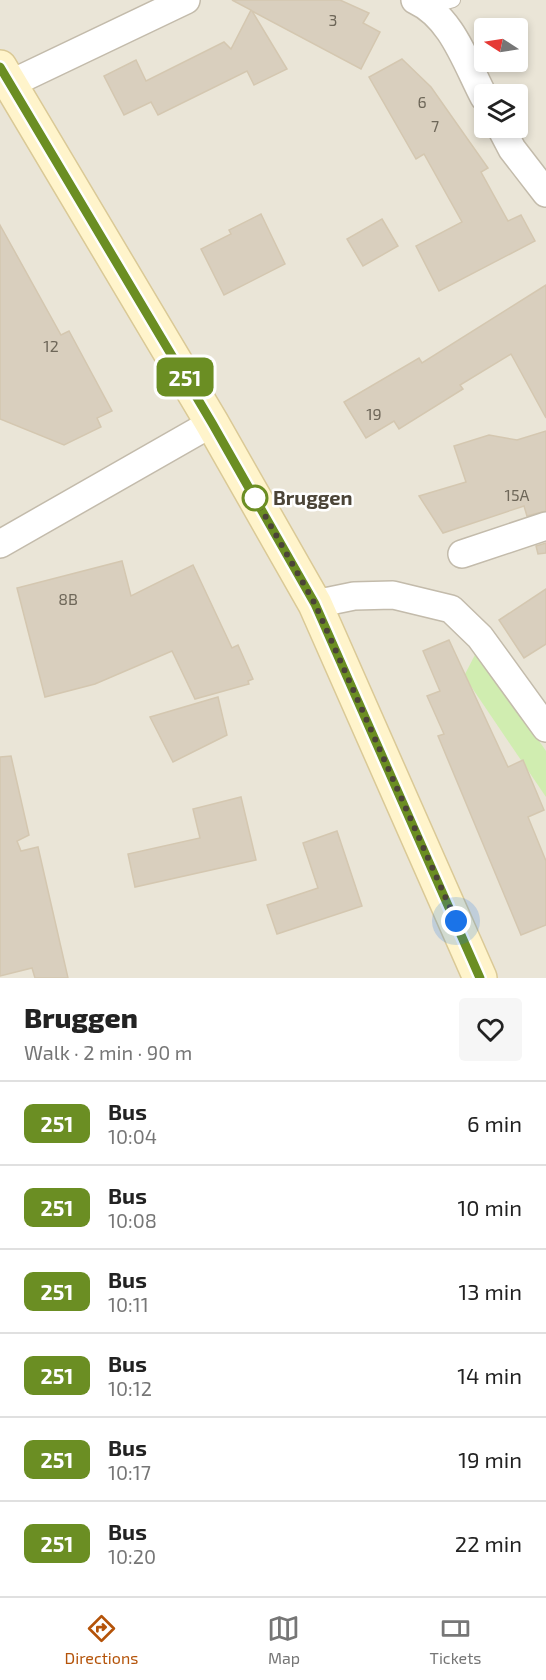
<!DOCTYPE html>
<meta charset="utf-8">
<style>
:root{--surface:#fff;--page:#f6f6f6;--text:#222;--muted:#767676;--line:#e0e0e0;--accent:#b45309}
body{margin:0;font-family:"Exo 2",sans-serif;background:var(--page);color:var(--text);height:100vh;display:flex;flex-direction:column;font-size:22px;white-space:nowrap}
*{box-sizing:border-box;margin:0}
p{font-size:20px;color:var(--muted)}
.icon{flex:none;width:33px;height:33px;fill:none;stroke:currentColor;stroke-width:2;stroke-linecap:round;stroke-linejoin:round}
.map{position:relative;height:978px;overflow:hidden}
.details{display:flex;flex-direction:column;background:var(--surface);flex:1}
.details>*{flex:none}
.badge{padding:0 12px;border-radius:9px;font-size:21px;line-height:39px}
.needle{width:39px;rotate:282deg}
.tools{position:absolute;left:474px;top:18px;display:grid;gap:12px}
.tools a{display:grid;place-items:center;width:54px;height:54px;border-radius:6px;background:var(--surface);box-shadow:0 3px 9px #0003;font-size:30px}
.you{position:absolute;width:30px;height:30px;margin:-15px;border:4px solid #fff;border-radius:50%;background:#1a73e8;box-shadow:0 0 0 9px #1a73e833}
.map>.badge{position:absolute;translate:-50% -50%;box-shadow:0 0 0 3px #fff}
.round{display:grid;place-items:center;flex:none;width:63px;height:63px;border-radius:6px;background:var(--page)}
.summary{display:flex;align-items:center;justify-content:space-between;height:102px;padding:0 24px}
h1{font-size:28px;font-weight:800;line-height:45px}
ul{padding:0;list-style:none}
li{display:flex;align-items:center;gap:18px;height:84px;padding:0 24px;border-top:2px solid var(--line)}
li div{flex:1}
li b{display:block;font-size:22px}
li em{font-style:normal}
li .badge{min-width:66px;font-weight:700;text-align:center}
.dock{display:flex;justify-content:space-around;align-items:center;height:84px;border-top:2px solid var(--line);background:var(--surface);font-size:16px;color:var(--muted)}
.dock a{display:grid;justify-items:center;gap:3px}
.dock .selected{color:var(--accent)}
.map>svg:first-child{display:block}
.residential{fill:#eae5d7;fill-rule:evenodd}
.green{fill:#d0edb0}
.building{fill:#d9cfbe;stroke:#d4c7b0;stroke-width:1.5}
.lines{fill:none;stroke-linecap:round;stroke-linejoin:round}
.lane-casing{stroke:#c3bbab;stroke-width:16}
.street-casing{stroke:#c3bbab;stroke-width:30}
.secondary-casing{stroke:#dac996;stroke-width:36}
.lane{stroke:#fff;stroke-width:14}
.street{stroke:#fff;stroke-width:27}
.secondary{stroke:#fff4cb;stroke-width:33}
.line-casing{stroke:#fff;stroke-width:14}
.line{stroke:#6b8e23;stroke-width:9}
.walk{stroke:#4b4437;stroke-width:6;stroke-dasharray:0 10.8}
.stop-dot{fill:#fff;stroke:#6b8e23;stroke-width:3}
.labels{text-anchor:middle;stroke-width:5;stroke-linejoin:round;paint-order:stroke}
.number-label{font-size:16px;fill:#6e6759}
.stop-label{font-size:20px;font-weight:bold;fill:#4b4437;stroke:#fff;text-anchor:start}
</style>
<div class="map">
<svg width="546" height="978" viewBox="0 0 546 978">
<rect width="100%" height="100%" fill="#f6f3ea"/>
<path class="residential" d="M0 0H546V978H0ZM484 28H518V62H484ZM484 94H518V128H484Z"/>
<path class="green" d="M477 651 546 751V797L464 676Z"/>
<g class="building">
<path d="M232 0H340L369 13 363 23 380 32 361 69 252 11 287 69 254 85 247 71 158 115 151 102 124 115 104 76 136 60 146 81 224 42 231 49 251 10Z"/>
<path d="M402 59 431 87 488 168 481 172 508 221 521 215 535 241 439 291 416 246 462 222 424 154 416 159 369 77Z"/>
<path d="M261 214 285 264 224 295 201 249 231 234 229 230Z"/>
<path d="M382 219 398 246 363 266 347 239Z"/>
<path d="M0 225 61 335 69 331 112 411 97 418 101 427 64 445 0 419Z"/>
<path d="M546 285V418L511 354 460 385 463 389 399 429 394 421 366 438 344 402 419 358 422 363Z"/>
<path d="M546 431V511L527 516 524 506 443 533 419 496 466 482 454 446 489 435 517 440Z"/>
<path d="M546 543V553L538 554 536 546Z"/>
<path d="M122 561 131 596 193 565 232 648 238 645 253 679 248 681 249 684 195 699 172 651 95 684 45 697 17 588Z"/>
<path d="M546 589V644L524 658 499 620Z"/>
<path d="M449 640 508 767 523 760 544 810 528 817 546 861V925L521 935 438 736 444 734 427 696 440 691 423 651Z"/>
<path d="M218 697 227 735 173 762 150 717Z"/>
<path d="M11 756 29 835 17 841 21 851 38 847 68 978H35L32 968 0 976V757Z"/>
<path d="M241 797 256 860 135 887 128 854 200 838 193 809Z"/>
<path d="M337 831 362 906 277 934 267 905 318 888 303 843Z"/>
</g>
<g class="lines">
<g class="lane-casing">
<path id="lane" d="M429 7 453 0"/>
</g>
<g class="street-casing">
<g id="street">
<path d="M415 0C452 17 466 63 484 97"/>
<path d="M10 84 186 0"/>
<path d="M501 128 512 149 546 193"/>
<path d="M0 544 212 423"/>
<path d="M462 554 546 526"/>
<path d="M315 604 354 596 393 595 451 609 480 637 546 728"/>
</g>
</g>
<g class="secondary-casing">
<path id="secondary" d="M0 67 212 423 315 604 480 978"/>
</g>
<use href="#lane" class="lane"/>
<use href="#street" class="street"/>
<use href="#secondary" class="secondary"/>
</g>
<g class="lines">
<g class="line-casing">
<path id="line" d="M0 67 212 423 315 604 480 978"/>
</g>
<use href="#line" class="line"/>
<path class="walk" d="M255 498 315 604 456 921"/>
</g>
<circle class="stop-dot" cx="255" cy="498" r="12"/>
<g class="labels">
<g class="number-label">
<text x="333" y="26">3</text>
<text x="422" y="108">6</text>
<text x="435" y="132">7</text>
<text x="51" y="352">12</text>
<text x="374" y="420">19</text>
<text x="517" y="501">15A</text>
<text x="68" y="605">8B</text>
</g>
<g class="stop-label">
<text x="273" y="505">Bruggen</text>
</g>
</g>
</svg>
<div class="tools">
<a><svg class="needle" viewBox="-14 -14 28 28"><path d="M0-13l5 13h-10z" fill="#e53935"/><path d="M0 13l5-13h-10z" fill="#767676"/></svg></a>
<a><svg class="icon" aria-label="layers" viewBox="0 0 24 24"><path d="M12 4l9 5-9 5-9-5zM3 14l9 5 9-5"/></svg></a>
</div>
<div class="you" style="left:456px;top:921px"></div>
<b class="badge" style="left:185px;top:377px;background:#6b8e23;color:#fff">251</b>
</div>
<section class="details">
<div class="summary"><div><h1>Bruggen</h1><p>Walk · 2 min · 90 m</p></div><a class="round"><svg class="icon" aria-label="heart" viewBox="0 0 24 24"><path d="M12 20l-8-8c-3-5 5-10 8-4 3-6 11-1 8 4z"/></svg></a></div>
<ul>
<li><span class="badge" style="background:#6b8e23;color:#fff">251</span><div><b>Bus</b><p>10:04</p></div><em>6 min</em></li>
<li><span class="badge" style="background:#6b8e23;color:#fff">251</span><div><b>Bus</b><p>10:08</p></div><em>10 min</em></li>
<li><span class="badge" style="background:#6b8e23;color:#fff">251</span><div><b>Bus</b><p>10:11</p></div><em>13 min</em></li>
<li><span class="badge" style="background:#6b8e23;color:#fff">251</span><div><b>Bus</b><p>10:12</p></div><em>14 min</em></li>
<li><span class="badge" style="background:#6b8e23;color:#fff">251</span><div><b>Bus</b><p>10:17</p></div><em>19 min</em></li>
<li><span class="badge" style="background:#6b8e23;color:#fff">251</span><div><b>Bus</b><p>10:20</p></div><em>22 min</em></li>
</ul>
</section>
<nav class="dock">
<a class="selected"><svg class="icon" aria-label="directions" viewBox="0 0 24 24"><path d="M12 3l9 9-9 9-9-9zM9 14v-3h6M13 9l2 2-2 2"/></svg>Directions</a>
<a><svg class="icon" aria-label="map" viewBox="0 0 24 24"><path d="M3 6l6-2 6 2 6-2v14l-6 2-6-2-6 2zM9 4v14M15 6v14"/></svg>Map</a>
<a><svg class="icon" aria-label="tickets" viewBox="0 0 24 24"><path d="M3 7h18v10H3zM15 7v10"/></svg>Tickets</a>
</nav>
